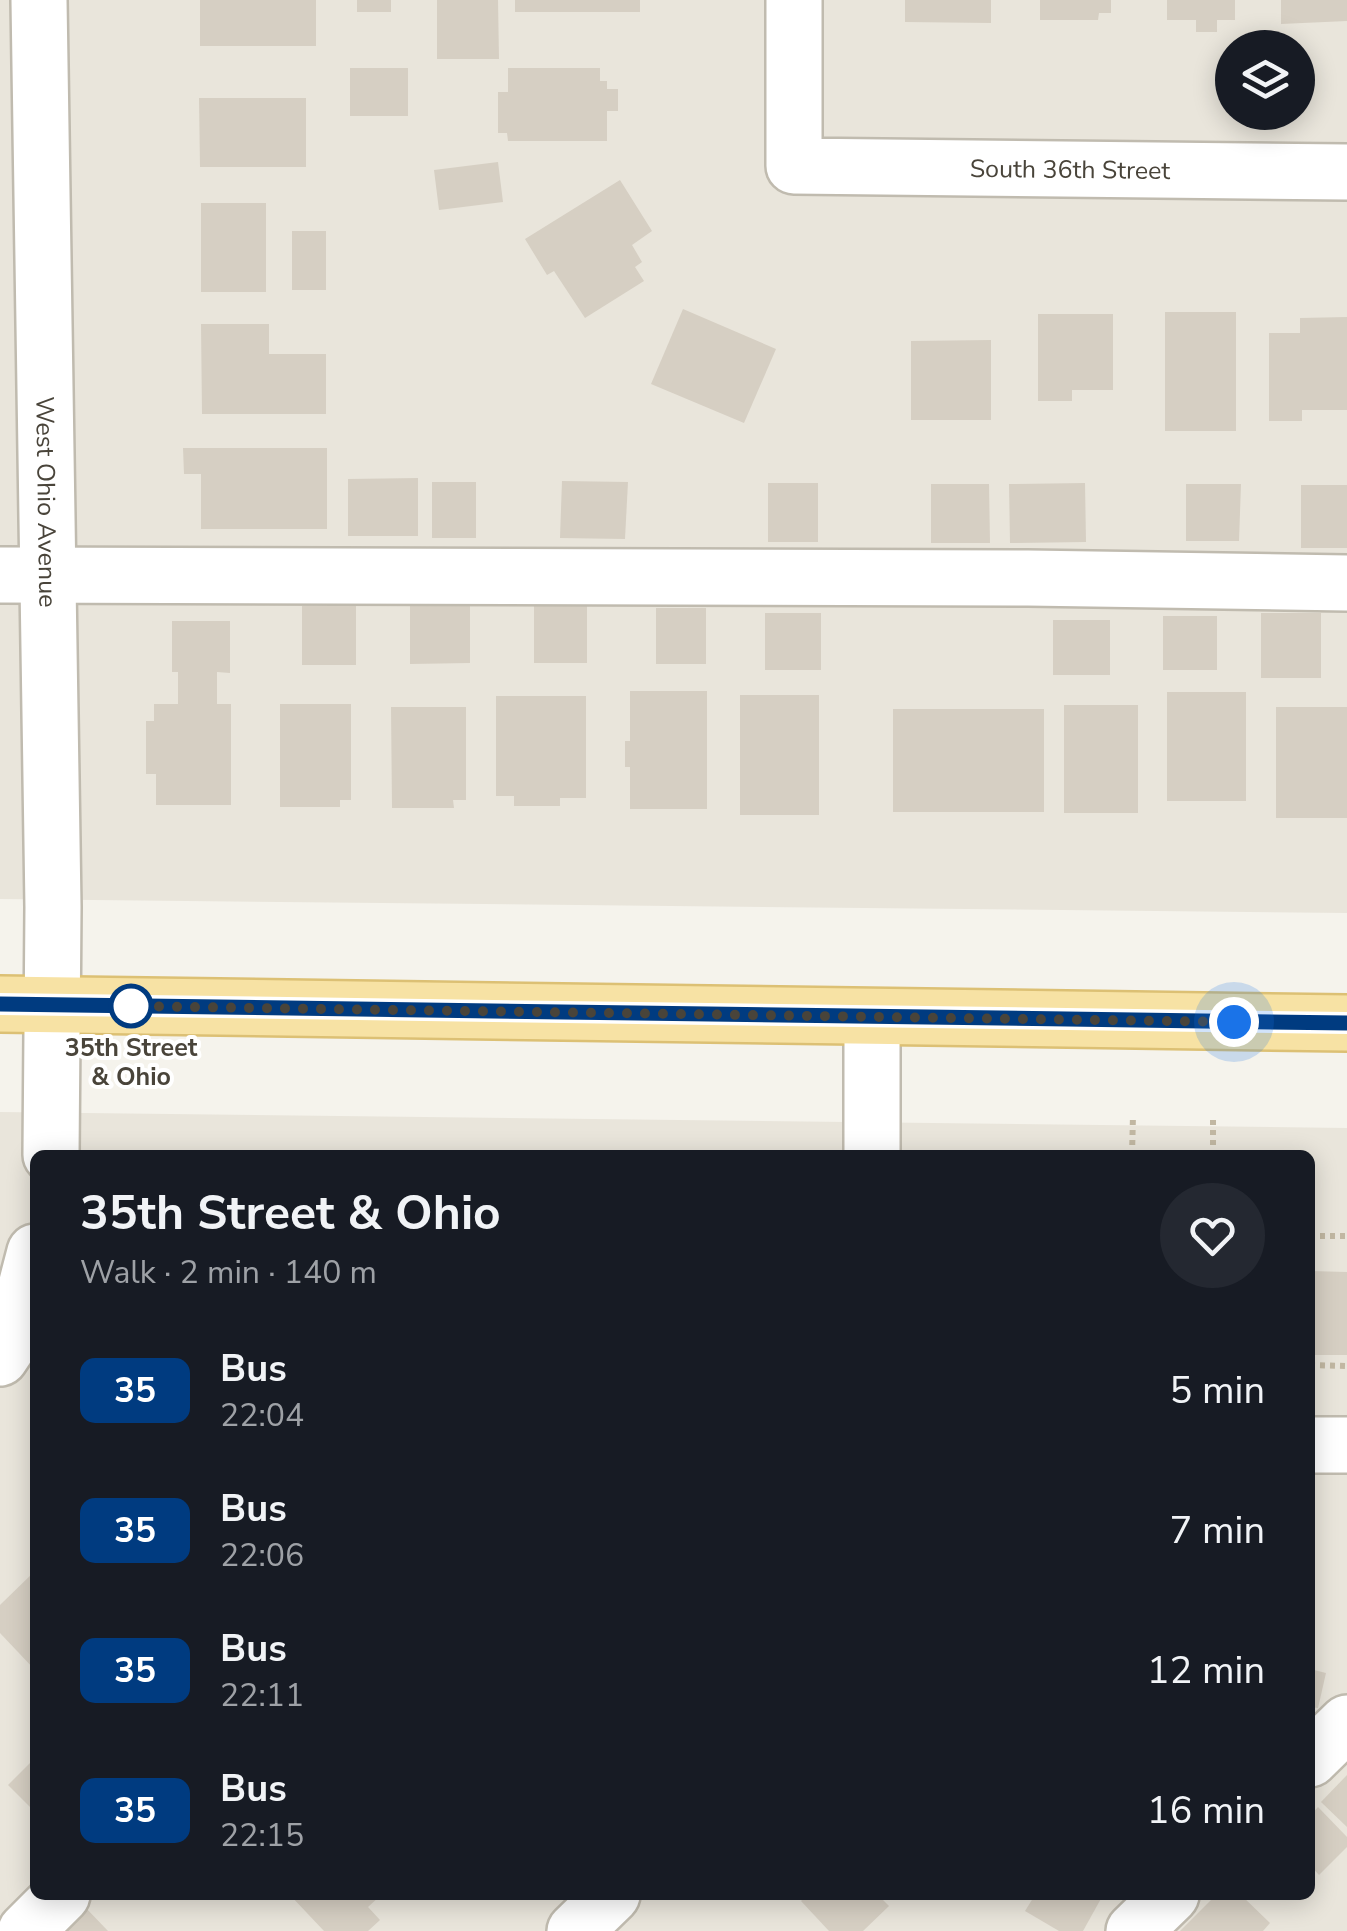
<!DOCTYPE html>
<meta charset="utf-8">
<style>
:root{--surface:#171b24;--page:#242831;--text:#f1f3f6;--muted:#9ea1a6}
body{margin:0;font-family:"Nunito Sans",sans-serif;background:var(--page);color:var(--text);height:100vh;display:flex;flex-direction:column;font-size:38px;white-space:nowrap}
*{box-sizing:border-box;margin:0}
p{font-size:32px;color:var(--muted)}
.icon{flex:none;width:55px;height:55px;fill:none;stroke:currentColor;stroke-width:2;stroke-linecap:round;stroke-linejoin:round}
.map{position:relative;flex:1;overflow:hidden}
.sheet{position:absolute;left:30px;top:1150px;width:1285px;height:750px;display:flex;flex-direction:column;background:var(--surface);border-radius:15px;box-shadow:0 5px 25px #0003}
.sheet>*{flex:none}
.badge{padding:0 20px;border-radius:15px;font-size:35px;line-height:65px}
.tools{position:absolute;left:1215px;top:30px;display:grid;gap:20px}
.tools a{display:grid;place-items:center;width:100px;height:100px;border-radius:50%;background:var(--surface);box-shadow:0 5px 25px #0003;font-size:50px}
.you{position:absolute;width:50px;height:50px;margin:-25px;border:8px solid #fff;border-radius:50%;background:#1a73e8;box-shadow:0 0 0 15px #1a73e833}
.map>.badge{position:absolute;translate:-50% -50%;box-shadow:0 0 0 5px #fff}
.round{display:grid;place-items:center;flex:none;width:105px;height:105px;border-radius:52px;background:var(--page)}
.head{display:flex;align-items:center;justify-content:space-between;height:170px;padding:0 50px}
h1{font-size:48px;font-weight:700;line-height:75px}
ul{padding:0;list-style:none}
li{display:flex;align-items:center;gap:30px;height:140px;padding:0 50px}
li div{flex:1}
li b{display:block;font-size:38px}
li em{font-style:normal}
li .badge{min-width:110px;font-weight:700;text-align:center}
.map>svg:first-child{display:block}
.residential{fill:#e9e5db;fill-rule:evenodd}
.building{fill:#d6cfc3}
.lines{fill:none;stroke-linecap:round;stroke-linejoin:round}
.minor-casing{stroke:#c0bbaf;stroke-width:60}
.major-casing{stroke:#dcc074;stroke-width:60}
.path{stroke:#c1b7a2;stroke-width:6;stroke-dasharray:5 5;stroke-linecap:butt}
.minor{stroke:#fff;stroke-width:55}
.major{stroke:#f7e2a4;stroke-width:55}
.line-casing{stroke:#fff;stroke-width:22}
.line{stroke:#003b80;stroke-width:15}
.walk{stroke:#49443a;stroke-width:10;stroke-dasharray:0 18}
.stop-dot{fill:#fff;stroke:#003b80;stroke-width:5}
.labels{text-anchor:middle;stroke-width:8;stroke-linejoin:round;paint-order:stroke}
.street-label{font-size:25px;fill:#49443a;stroke:#fff}
.stop-label{font-size:25px;font-weight:bold;fill:#49443a;stroke:#fff}
</style>
<div class="map">
<svg width="1347" height="1931" viewBox="0 0 1347 1931">
<rect width="100%" height="100%" fill="#f5f3ec"/>
<g class="residential">
<path d="M0 0H1347V913L0 899ZM1232 48H1298V112H1232Z"/>
<path d="M0 1112 1347 1128V1931H0ZM35 1155H1310V1895H35Z"/>
</g>
<g class="building">
<rect x="200" y="0" width="116" height="46"/>
<rect x="357" y="0" width="34" height="12"/>
<path d="M437 0H498L499 59H437Z"/>
<rect x="515" y="0" width="125" height="12"/>
<path d="M905 0H991V23L905 22Z"/>
<path d="M1040 0H1111V13H1099L1098 20H1040Z"/>
<path d="M1167 0H1235V20H1217V32H1196V20H1167Z"/>
<path d="M1281 0H1347V21L1281 24Z"/>
<rect x="350" y="68" width="58" height="48"/>
<path d="M508 68H600V81H607V89H618V111H607V141H508L507 133H498V92H508Z"/>
<path d="M199 98H306V167H200Z"/>
<path d="M498 162 503 202 439 210 434 170Z"/>
<path d="M620 180 652 231 632 245 642 262 635 267 644 281 585 318 554 271 547 275 525 239Z"/>
<rect x="201" y="203" width="65" height="89"/>
<rect x="292" y="231" width="34" height="59"/>
<path d="M683 309 776 349 744 423 651 384Z"/>
<rect x="1165" y="312" width="71" height="119"/>
<path d="M1038 314H1113V390H1072V401H1038Z"/>
<path d="M1347 317V410H1302V421H1269V333H1300V318Z"/>
<path d="M201 324H269V354H326V414H202Z"/>
<path d="M991 340V420H911V341Z"/>
<path d="M183 448H327V529H201V474H184Z"/>
<path d="M418 478V536H348V479Z"/>
<path d="M562 481 628 482 625 539 560 538Z"/>
<rect x="432" y="482" width="44" height="56"/>
<rect x="768" y="483" width="50" height="59"/>
<path d="M1085 483 1086 542 1010 543 1009 484Z"/>
<path d="M931 484H989L990 543H931Z"/>
<path d="M1186 484H1241L1239 541H1186Z"/>
<rect x="1301" y="485" width="46" height="63"/>
<rect x="302" y="606" width="54" height="59"/>
<path d="M410 606H470V663L410 664Z"/>
<rect x="534" y="606" width="53" height="57"/>
<rect x="656" y="608" width="50" height="56"/>
<rect x="765" y="613" width="56" height="57"/>
<rect x="1261" y="613" width="60" height="65"/>
<rect x="1163" y="616" width="54" height="54"/>
<rect x="1053" y="620" width="57" height="55"/>
<path d="M172 621H230V673L217 672V704H231V805H156V774H146V721H154V704H178V672H172Z"/>
<path d="M630 691H707V809H630V767H625V741H630Z"/>
<rect x="1167" y="692" width="79" height="109"/>
<rect x="740" y="695" width="79" height="120"/>
<path d="M496 696H586V798H560V806H514V796H496Z"/>
<path d="M280 704H351V800H340V807H280Z"/>
<rect x="1064" y="705" width="74" height="108"/>
<path d="M391 707H466V800H453L454 808H392Z"/>
<rect x="1276" y="707" width="71" height="111"/>
<rect x="893" y="709" width="151" height="103"/>
<path d="M1310 1271 1347 1272V1355H1310Z"/>
<path d="M35 1571V1670L0 1633V1605Z"/>
<path d="M1310 1669 1326 1673 1318 1708 1310 1707Z"/>
<path d="M35 1758V1812L8 1785Z"/>
<path d="M1347 1775V1827L1321 1802Z"/>
<path d="M1318 1807 1347 1837V1847L1319 1875 1310 1865V1816Z"/>
<path d="M290 1895H381L368 1907 380 1920 368 1931H324Z"/>
<path d="M807 1895H878L889 1906 863 1931H829L801 1901Z"/>
<path d="M1035 1895H1103L1083 1931H1059L1025 1911Z"/>
<path d="M1216 1895H1241L1270 1923 1263 1931H1180Z"/>
<path d="M83 1905 108 1931H56Z"/>
</g>
<g class="lines">
<g class="minor-casing">
<g id="minor">
<path id="s1" d="M39 0 53 907 51 1155"/>
<path id="s2" d="M794 0V166L1347 172"/>
<path d="M0 575 1028 578 1347 583"/>
<path d="M872 1155V1017"/>
<path d="M0 1358 12 1340 35 1252"/>
<path d="M1310 1445H1347"/>
<path d="M1310 1759 1347 1723"/>
<path d="M26 1931 62 1895"/>
<path d="M575 1931 612 1895"/>
<path d="M1134 1931 1171 1895"/>
</g>
</g>
<g class="major-casing">
<path id="major" d="M0 1004 1347 1023"/>
</g>
<g class="path">
<path d="M1132 1155 1133 1115"/>
<path d="M1213 1155V1116"/>
<path d="M1310 1236H1347"/>
<path d="M1310 1365 1347 1366"/>
</g>
<use href="#minor" class="minor"/>
<use href="#major" class="major"/>
</g>
<g class="lines">
<g class="line-casing">
<path id="line" d="M0 1004 1347 1023"/>
</g>
<use href="#line" class="line"/>
<path class="walk" d="M131 1006H118L1234 1022"/>
</g>
<circle class="stop-dot" cx="131" cy="1006" r="20"/>
<g class="labels">
<g class="street-label">
<text dy="9" stroke="none"><textPath href="#s2" startOffset="442">South 36th Street</textPath></text>
<text dy="9" stroke="none"><textPath href="#s1" startOffset="502">West Ohio Avenue</textPath></text>
</g>
<g class="stop-label">
<text x="131" y="1056">35th Street<tspan x="131" dy="29">&amp; Ohio</tspan></text>
</g>
</g>
</svg>
<div class="tools">
<a><svg class="icon" aria-label="layers" viewBox="0 0 24 24"><path d="M12 4l9 5-9 5-9-5zM3 14l9 5 9-5"/></svg></a>
</div>
<div class="you" style="left:1234px;top:1022px"></div>
<section class="sheet">
<div class="head"><div><h1>35th Street &amp; Ohio</h1><p>Walk · 2 min · 140 m</p></div><a class="round"><svg class="icon" aria-label="heart" viewBox="0 0 24 24"><path d="M12 20l-8-8c-3-5 5-10 8-4 3-6 11-1 8 4z"/></svg></a></div>
<ul>
<li><span class="badge" style="background:#003b80;color:#fff">35</span><div><b>Bus</b><p>22:04</p></div><em>5 min</em></li>
<li><span class="badge" style="background:#003b80;color:#fff">35</span><div><b>Bus</b><p>22:06</p></div><em>7 min</em></li>
<li><span class="badge" style="background:#003b80;color:#fff">35</span><div><b>Bus</b><p>22:11</p></div><em>12 min</em></li>
<li><span class="badge" style="background:#003b80;color:#fff">35</span><div><b>Bus</b><p>22:15</p></div><em>16 min</em></li>
</ul>
</section>
</div>
